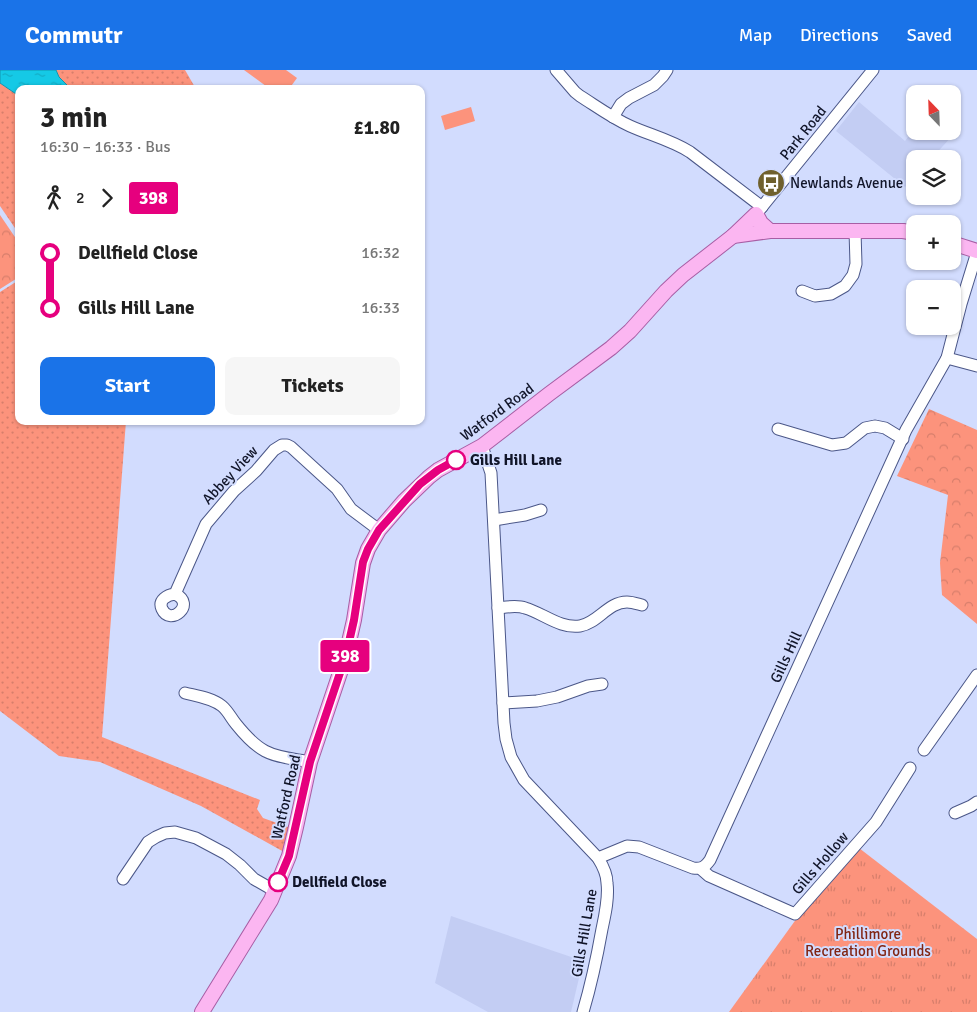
<!DOCTYPE html>
<meta charset="utf-8">
<style>
:root{--surface:#fff;--page:#f6f6f6;--text:#222;--muted:#767676;--accent:#1a73e8}
body{margin:0;font-family:Signika,sans-serif;background:var(--page);color:var(--text);height:100vh;display:flex;flex-direction:column;font-size:19px;white-space:nowrap}
*{box-sizing:border-box;margin:0}
p{font-size:16px;color:var(--muted)}
.icon{flex:none;width:28px;height:28px;fill:none;stroke:currentColor;stroke-width:2;stroke-linecap:round;stroke-linejoin:round}
.map{position:relative;flex:1;overflow:hidden}
.sheet{position:absolute;left:15px;top:15px;width:410px;height:340px;display:flex;flex-direction:column;background:var(--surface);border-radius:10px;box-shadow:0 1px 4px #0004}
.sheet>*{flex:none}
.badge{padding:0 10px;border-radius:4px;font-size:18px;line-height:32px}
.needle{width:32px;rotate:337deg}
.controls{position:absolute;left:906px;top:15px;display:grid;gap:10px}
.controls a{display:grid;place-items:center;width:55px;height:55px;border-radius:10px;background:var(--surface);box-shadow:0 1px 4px #0004;font-size:25px}
.map>.badge{position:absolute;translate:-50% -50%;box-shadow:0 0 0 2px #fff}
.legs{display:flex;align-items:center;gap:8px;height:55px;padding:0 25px;font-size:16px}
.legs p{margin-inline-start:auto}
.head{display:flex;align-items:center;justify-content:space-between;height:85px;padding:0 25px}
h1{font-size:28px;font-weight:700;line-height:38px}
.action{display:flex;gap:10px;margin-top:auto;padding:10px 25px}
.action a{flex:1;height:58px;border-radius:10px;background:var(--accent);color:#fff;font-size:20px;font-weight:700;line-height:58px;text-align:center}
.action a+a{background:var(--page);color:var(--text)}
ul{padding:0 25px;list-style:none}
li{display:flex;align-items:center;gap:18px;height:55px;font-size:19px}
li i{display:grid;place-items:center;width:8px;height:100%;margin:0 6px;background:currentColor}
li i::after{content:'';width:12px;height:12px;margin:-6px;border:4px solid;border-radius:50%;background:var(--surface)}
li p{margin-inline-start:auto}
li:first-child i{background:linear-gradient(#0000 50%,currentColor 0)}
li:last-child i{background:linear-gradient(currentColor 50%,#0000 0)}
header{display:flex;align-items:center;gap:30px;box-sizing:border-box;height:70px;padding:0 25px;background:var(--accent);color:#fff}
header strong{font-size:24px}
nav{display:flex;gap:28px;margin-inline-start:auto;font-size:18px}
.map>svg:first-child{display:block}
.built{fill:#c3cdf3}
.grass{fill:url(#grass-dots)}
.forest{fill:url(#forest-crowns)}
.park{fill:url(#park-tufts)}
.garden{fill:#fc937c}
.water{fill:url(#water-ripples);stroke:#1493ad}
.lines{fill:none;stroke-linecap:round;stroke-linejoin:round}
.minor-casing{stroke:#4b5788;stroke-width:13}
.major-casing{stroke:#a75ea4;stroke-width:16}
.minor{stroke:#fff;stroke-width:11}
.major{stroke:#fbb6f1;stroke-width:14}
.line-1-casing{stroke:#fff;stroke-width:11}
.line-1{stroke:#e6007e;stroke-width:8}
.stop-1-dot{fill:#fff;stroke:#e6007e;stroke-width:2.5}
.labels{text-anchor:middle;stroke-width:4;stroke-linejoin:round;paint-order:stroke}
.street-label{font-size:15px;fill:#111529;stroke:#d2dcfe}
.poi-label{font-size:15px;fill:#111529;stroke:#d2dcfe;text-anchor:start}
.stop-label{font-size:15px;font-weight:bold;fill:#111529;stroke:#d2dcfe;text-anchor:start}
.park-label{font-size:15px;fill:#812513;stroke:#d2dcfe}
</style>
<header>
<strong>Commutr</strong>
<nav><a>Map</a><a>Directions</a><a>Saved</a></nav>
</header>
<div class="map">
<svg width="977" height="942" viewBox="0 0 977 942">
<defs>
<pattern id="grass-dots" width="8" height="8" patternUnits="userSpaceOnUse" patternTransform="scale(1.25)"><rect width="8" height="8" fill="#fc937c"/><path d="M2 2h.1M6 6h.1" fill="none" stroke="#d77e6b" stroke-width="1.8" stroke-linecap="round"/></pattern>
<pattern id="forest-crowns" width="20" height="18" patternUnits="userSpaceOnUse" patternTransform="scale(1.25)"><rect width="20" height="18" fill="#fc937c"/><path d="M2 6a3 3 0 1 1 6 0M12 15a3 3 0 1 1 6 0" fill="none" stroke="#d77e6b"/></pattern>
<pattern id="park-tufts" width="24" height="20" patternUnits="userSpaceOnUse" patternTransform="scale(1.25)"><rect width="24" height="20" fill="#fc937c"/><path d="M3 7l-1-3M5 7V3M7 7l1-3M15 17l-1-3M17 17v-4M19 17l1-3" fill="none" stroke="#d77e6b"/></pattern>
<pattern id="water-ripples" width="26" height="14" patternUnits="userSpaceOnUse" patternTransform="scale(1.25)"><rect width="26" height="14" fill="#15c9e6"/><path d="M2 4q2-2 4 0t4 0M15 11q2-2 4 0t4 0" fill="none" stroke="#13acc5"/></pattern>
</defs>
<rect width="100%" height="100%" fill="#d2dcfe"/>
<g class="built">
<path d="M859 32 905 71 915 58V61H949L953 65 931 89H915V106L905 117 836 61Z"/>
<path d="M451 846 583 891 571 942H488L435 913Z"/>
</g>
<g class="grass">
<path d="M56 0H185L196 19H71L59 7Z"/>
<path d="M0 13 19 26V164L0 136Z"/>
<path d="M19 210V351H126L102 667 260 730 257 739 263 748 291 758 284 782 201 736 100 692 59 686 0 641V222Z"/>
</g>
<g class="forest">
<path d="M0 145 19 173V207L0 219Z"/>
<path d="M929 339 977 360V554L942 525 940 493 948 425 897 406Z"/>
</g>
<path class="park" d="M859 778 977 869V942H729L797 848Z"/>
<g class="garden">
<path d="M244 0H286L297 8 289 19H270Z"/>
<path d="M471 37 475 51 445 60 441 46Z"/>
</g>
<path class="water" d="M0 0H56L59 7 71 19H19V26L0 13Z"/>
<g class="lines">
<g class="minor-casing">
<g id="minor">
<path d="M556 0 575 22 580 26C596 36 612 48 630 56 650 65 671 70 690 82L762 137"/>
<path d="M613 47 621 34 629 28 654 15 663 6 667 0"/>
<path d="M757 143 873 0"/>
<path d="M802 221 815 226 831 224 845 216 853 205 856 194 855 161"/>
<path d="M947 288 977 296"/>
<path d="M778 359 832 375 846 373 865 358 875 356 885 358 903 369"/>
<path d="M482 376 491 403 504 653 506 669 511 687 524 710 598 788C603 796 607 804 607 813 609 828 605 845 602 859 597 887 591 915 583 942"/>
<path d="M494 450 525 445 541 440"/>
<path d="M175 524C167 525 158 530 162 539 170 557 197 534 175 524L206 454 234 421 256 401 274 380 282 375H287L291 377 337 419 351 439 379 460"/>
<path d="M498 538C507 537 517 535 525 538 543 543 560 559 580 556 598 553 608 532 627 532 632 532 638 534 642 535"/>
<path d="M185 623C197 626 212 628 222 636 228 641 231 648 236 654 244 664 254 675 265 681 278 688 295 689 310 692"/>
<path d="M503 633 537 631 557 627 588 616 602 614"/>
<path d="M924 680 977 605"/>
<path d="M955 743 971 736 977 732"/>
<path d="M598 788 627 776 639 777 693 798C702 799 705 797 710 790L906 360 947 288 961 234 977 182"/>
<path d="M701 799 709 806 795 844 876 752 910 698"/>
<path d="M123 809 148 772 156 767 165 763 175 762 196 768 226 784 240 795 254 809 275 821"/>
</g>
</g>
<g class="major-casing">
<g id="major">
<path d="M733 166 770 161H903L915 163"/>
<path d="M952 173 977 181"/>
<path d="M202 942 271 830 289 786 296 757 310 692 346 585 354 550 363 493 368 479 379 460 404 431 429 407 438 400 482 376 549 324 611 278 630 261 666 221 683 205 733 166 756 144 761 153 770 161"/>
</g>
</g>
<use href="#minor" class="minor"/>
<use href="#major" class="major"/>
</g>
<g class="lines">
<g class="line-1-casing">
<path id="line-1" d="M278 812 289 786 292 772 310 692 346 585 354 550 363 492 368 479 379 460 420 414 438 400 456 390"/>
</g>
<use href="#line-1" class="line-1"/>
</g>
<defs>
<g id="bus-disc" transform="scale(1.4375)"><circle r="9.5" fill="#6f602d" stroke="#d2dcfe"/><path d="M-5-6H5V4H4V6H2V4H-2V6H-4V4H-5ZM-3.5-4V0h7V-4ZM-3.5 1.2v1.5H-2V1.2ZM2 1.2v1.5H3.5V1.2Z" fill="#fff"/></g>
</defs>
<g fill-rule="evenodd">
<use href="#bus-disc" x="771" y="113"/>
</g>
<g class="stop-1-dot">
<circle cx="456" cy="390" r="9"/>
<circle cx="278" cy="812" r="9"/>
</g>
<g class="labels">
<g class="street-label">
<text transform="translate(803 63) rotate(-51)" y="5">Park Road</text>
<text transform="translate(497 342) rotate(-36)" y="5">Watford Road</text>
<text transform="translate(230 405) rotate(-47)" y="5">Abbey View</text>
<text transform="translate(786 587) rotate(-65)" y="5">Gills Hill</text>
<text transform="translate(286 727) rotate(-77)" y="5">Watford Road</text>
<text transform="translate(820 793) rotate(-49)" y="5">Gills Hollow</text>
<text transform="translate(584 863) rotate(-80)" y="5">Gills Hill Lane</text>
</g>
<g class="poi-label">
<text x="790" y="118">Newlands Avenue</text>
</g>
<g class="stop-label">
<text x="470" y="395">Gills Hill Lane</text>
<text x="292" y="817">Dellfield Close</text>
</g>
<g class="park-label">
<text x="868" y="869">Phillimore<tspan x="868" dy="17">Recreation Grounds</tspan></text>
</g>
</g>
</svg>
<div class="controls">
<a><svg class="needle" viewBox="-14 -14 28 28"><path d="M0-13l5 13h-10z" fill="#e53935"/><path d="M0 13l5-13h-10z" fill="#767676"/></svg></a>
<a><svg class="icon" aria-label="layers" viewBox="0 0 24 24"><path d="M12 4l9 5-9 5-9-5zM3 14l9 5 9-5"/></svg></a>
<a>+</a>
<a>−</a>
</div>
<b class="badge" style="left:345px;top:586px;background:#e6007e;color:#fff">398</b>
<section class="sheet">
<div class="head"><div><h1>3 min</h1><p>16:30 – 16:33 · Bus</p></div><b>£1.80</b></div>
<div class="legs"><svg class="icon" aria-label="walk" viewBox="0 0 24 24"><circle cx="13" cy="4" r="2"/><path d="M13 8l-2 6 4 7M11 14l-3 7M7 12l3-4h3l4 4"/></svg>2<svg class="icon" aria-label="forward" viewBox="0 0 24 24"><path d="M9 5l7 7-7 7"/></svg><b class="badge" style="background:#e6007e;color:#fff">398</b></div>
<ul>
<li><i style="color:#e6007e"></i><b>Dellfield Close</b><p>16:32</p></li>
<li><i style="color:#e6007e"></i><b>Gills Hill Lane</b><p>16:33</p></li>
</ul>
<div class="action"><a>Start</a><a>Tickets</a></div>
</section>
</div>
